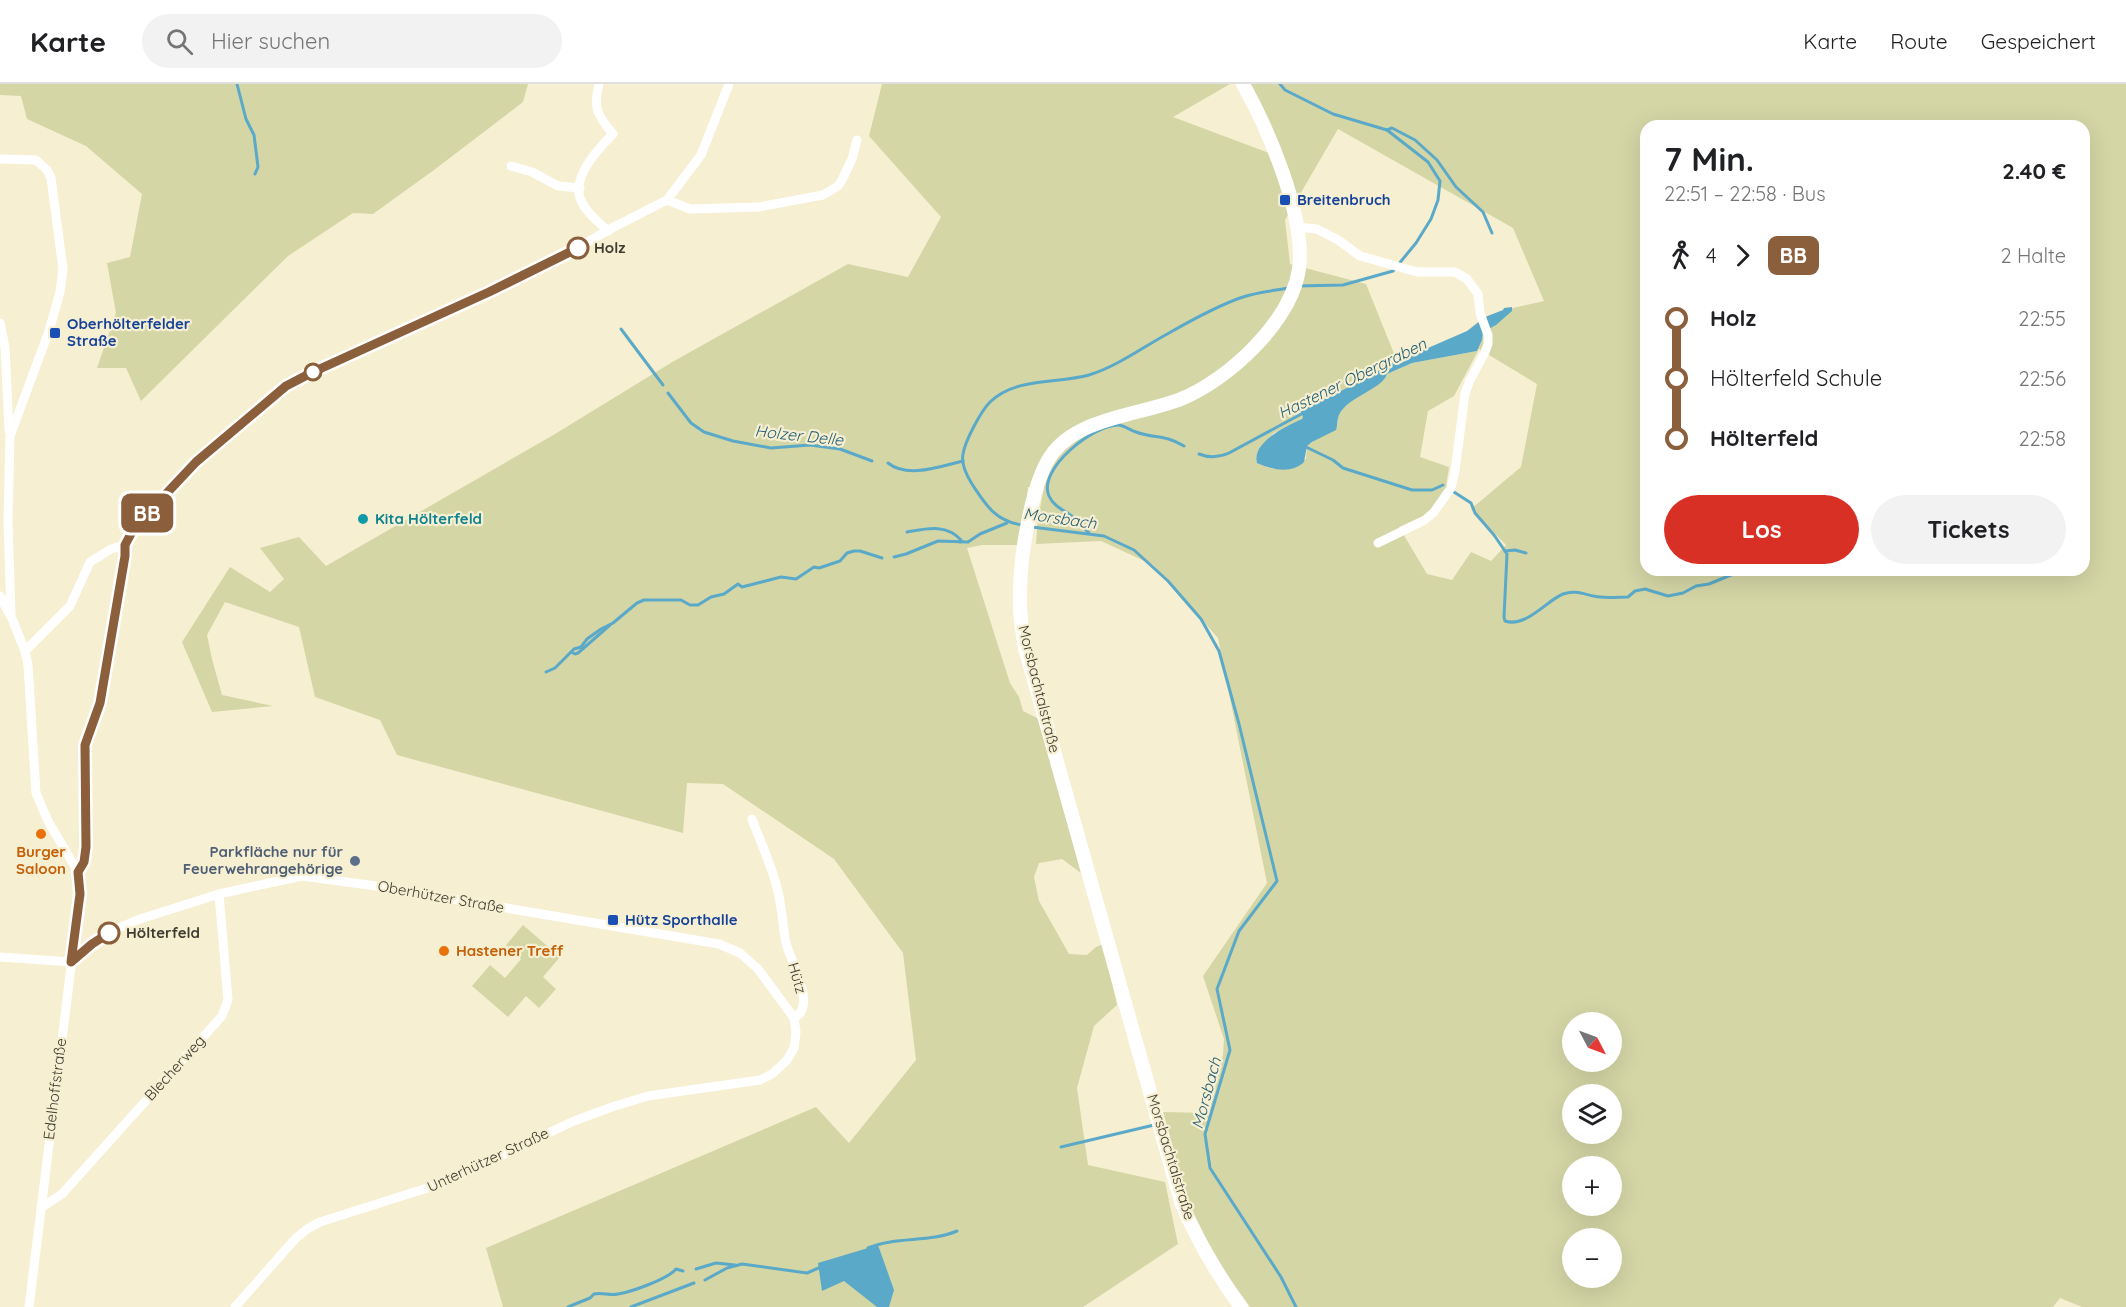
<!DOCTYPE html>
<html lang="de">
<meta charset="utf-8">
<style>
:root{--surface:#fff;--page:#f2f2f2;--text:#202124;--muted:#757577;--line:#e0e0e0;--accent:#d93025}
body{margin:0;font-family:Quicksand,sans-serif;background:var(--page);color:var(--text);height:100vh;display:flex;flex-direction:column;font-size:22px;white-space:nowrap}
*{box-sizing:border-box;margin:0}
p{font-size:20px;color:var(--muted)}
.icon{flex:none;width:33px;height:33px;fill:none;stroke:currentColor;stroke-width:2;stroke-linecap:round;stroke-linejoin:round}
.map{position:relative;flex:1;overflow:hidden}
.side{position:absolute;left:1640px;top:36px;width:450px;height:456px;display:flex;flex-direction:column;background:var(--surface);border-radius:18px;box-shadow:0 6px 24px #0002}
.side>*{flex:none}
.badge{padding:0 12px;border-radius:9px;font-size:21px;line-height:39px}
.needle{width:39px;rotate:131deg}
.buttons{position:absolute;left:1562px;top:928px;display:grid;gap:12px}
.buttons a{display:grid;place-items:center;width:60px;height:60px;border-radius:50%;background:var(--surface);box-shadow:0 6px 24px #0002;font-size:30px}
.map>.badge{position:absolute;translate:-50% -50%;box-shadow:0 0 0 3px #fff}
.legs{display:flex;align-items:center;gap:9px;height:66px;padding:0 24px;font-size:20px}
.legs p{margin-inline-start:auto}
.head{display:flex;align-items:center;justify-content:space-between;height:102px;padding:0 24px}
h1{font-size:33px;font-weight:700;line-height:45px}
.cta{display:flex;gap:12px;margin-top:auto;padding:12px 24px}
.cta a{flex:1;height:69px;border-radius:36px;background:var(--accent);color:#fff;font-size:24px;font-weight:700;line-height:69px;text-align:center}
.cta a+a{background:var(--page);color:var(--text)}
ul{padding:0 24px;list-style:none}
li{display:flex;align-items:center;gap:21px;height:60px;font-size:22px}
li i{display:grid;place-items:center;width:9px;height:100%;margin:0 8px;background:currentColor}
li i::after{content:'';width:15px;height:15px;margin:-8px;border:4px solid;border-radius:50%;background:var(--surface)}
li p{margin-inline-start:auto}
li:first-child i{background:linear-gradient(#0000 50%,currentColor 0)}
li:last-child i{background:linear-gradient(currentColor 50%,#0000 0)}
header{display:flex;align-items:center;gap:36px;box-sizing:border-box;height:84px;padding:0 30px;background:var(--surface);border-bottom:2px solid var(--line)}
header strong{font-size:28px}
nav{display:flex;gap:33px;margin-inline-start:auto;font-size:21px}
.search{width:420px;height:54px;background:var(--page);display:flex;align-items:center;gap:15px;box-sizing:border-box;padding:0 21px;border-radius:33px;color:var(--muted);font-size:22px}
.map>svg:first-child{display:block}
.green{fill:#d4d6a6;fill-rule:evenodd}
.water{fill:#5ba9c8}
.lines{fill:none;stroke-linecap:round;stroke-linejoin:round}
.stream{stroke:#5ba9c8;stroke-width:3}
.minor{stroke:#fff;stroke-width:9}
.secondary{stroke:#fff;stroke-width:14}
.line-1-casing{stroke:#fff;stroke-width:14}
.line-1{stroke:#8b5e3c;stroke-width:9}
.transit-dot{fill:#1a4fb4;stroke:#f7efd2;stroke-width:2}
.stop-1-dot{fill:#fff;stroke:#8b5e3c;stroke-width:3}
.culture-dot{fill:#0f9aa8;stroke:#f7efd2;stroke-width:2}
.food-dot{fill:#e8710a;stroke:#f7efd2;stroke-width:2}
.service-dot{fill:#5c6f8a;stroke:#f7efd2;stroke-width:2}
.labels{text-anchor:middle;stroke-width:4.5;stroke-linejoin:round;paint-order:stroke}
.transit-label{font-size:15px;font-weight:bold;fill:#164399;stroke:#f7efd2;text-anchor:start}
.stop-label{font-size:15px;font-weight:bold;fill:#3e3b30;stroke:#f7efd2;text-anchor:start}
.culture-label{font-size:15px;font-weight:bold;fill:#0d838f;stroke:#f7efd2;text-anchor:start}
.street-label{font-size:15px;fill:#3e3b30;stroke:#f7efd2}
.food-label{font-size:15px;font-weight:bold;fill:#c56008;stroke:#f7efd2}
.service-label{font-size:15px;font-weight:bold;fill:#4e5e75;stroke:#f7efd2;text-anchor:end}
.water-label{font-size:16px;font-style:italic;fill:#1f5c73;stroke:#f7efd2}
</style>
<header>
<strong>Karte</strong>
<div class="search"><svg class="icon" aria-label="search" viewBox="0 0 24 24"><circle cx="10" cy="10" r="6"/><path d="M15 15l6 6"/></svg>Hier suchen</div>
<nav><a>Karte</a><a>Route</a><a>Gespeichert</a></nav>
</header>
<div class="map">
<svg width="2126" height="1223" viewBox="0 0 2126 1223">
<rect width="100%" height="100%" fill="#f7efd2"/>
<g class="green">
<path d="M0 0H528L523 18 434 86 373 130 353 129 288 172 141 317 126 284H97L116 229 107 179 130 173 142 110 86 62 27 35 21 12 0 11Z"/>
<path d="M882 0H1230L1173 33 1269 69 1237 0H2126V1223H2082L2060 1214 2053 1223H1250L1214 1174 1193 1134 1162 1028 1209 1029 1223 971 1224 955 1203 892 1267 799 1218 554 1153 481 1101 457 1036 460 1038 434 1044 404 1028 403 1026 422 1018 461H982L967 464 1010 599 1019 613 1023 627 1039 635 1081 789 1062 775 1039 779 1034 793 1039 817 1069 870 1087 871 1096 863 1103 860 1117 921 1094 942 1077 1004 1088 1081 1165 1098 1178 1160 1083 1223H503L486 1164 816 1023 849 1059 916 976 903 869 834 775 723 700 687 699 683 749 397 671 380 636 315 613 299 543 225 518 207 551 212 575 222 611 273 622 212 628 182 558 230 483 270 508 284 495 260 464 299 453 326 482 555 350 674 277 848 180 908 193 941 133 869 52ZM1646 42H2084V486H1646ZM1338 45 1513 144 1544 217 1513 224 1483 248 1482 256 1477 267 1412 279 1387 290C1381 306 1343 314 1338 333 1338 337 1338 340 1337 343 1328 351 1316 354 1307 362L1306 375C1288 384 1274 391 1256 377L1257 368 1274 349 1302 335 1303 333 1301 327 1363 296 1395 276 1397 277 1366 200 1290 180 1285 136ZM1479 265 1537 300 1521 383 1471 425 1506 461 1491 477 1471 468 1452 496 1427 490 1399 443 1428 430 1446 403 1449 383 1420 373 1428 327 1454 312ZM1572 939H1611V978H1572ZM1572 1011H1611V1050H1572ZM1572 1083H1611V1122H1572ZM1572 1155H1611V1194H1572Z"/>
<path d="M523 841 560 873 543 893 556 905 539 924 526 912 508 933 472 902 490 881 505 894 521 875 506 861Z"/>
</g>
<g class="water">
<path d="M1504 224 1512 223V227L1496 241 1483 248 1482 256 1477 267 1412 279 1387 290C1383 305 1347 313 1339 331 1337 335 1338 341 1336 346L1312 358 1307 362 1304 378C1292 390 1272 386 1257 379 1251 359 1286 342 1302 335L1303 333 1300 327 1363 296 1396 276 1398 277 1467 247 1485 233 1503 226Z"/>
<path d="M878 1161 894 1206 889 1223H877L844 1197 822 1207 818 1179Z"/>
</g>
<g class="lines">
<g class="stream">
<path d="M237 0 246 35 254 51 258 83 255 90"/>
<path d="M1280 0 1285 6 1333 30 1387 46 1428 78 1440 97 1438 116 1431 135 1416 159 1393 187 1343 201 1297 202"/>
<path d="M1387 46 1392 44 1415 56 1437 76 1456 103 1483 128 1492 149"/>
<path d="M621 245 663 301"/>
<path d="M668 309 691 339 704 348 733 357 771 364 810 361 840 365 872 377"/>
<path d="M1306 363 1333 376 1343 384 1412 406H1432L1443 401"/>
<path d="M1199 370C1209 374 1220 373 1229 369L1305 328"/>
<path d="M888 379C908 395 941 382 963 377"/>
<path d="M1454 408 1471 419 1475 429 1494 451 1507 470 1504 533 1505 537C1526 544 1546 517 1563 510 1577 505 1587 512 1600 513 1609 514 1619 513 1628 513L1635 507 1645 505 1668 512 1683 509 1696 502 1709 500 1743 486"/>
<path d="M1022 441C995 437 986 421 972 400 967 392 961 380 963 370 965 357 981 327 990 318 1016 293 1057 300 1089 291 1118 282 1143 263 1169 249 1190 237 1222 220 1243 213 1257 208 1273 207 1288 204"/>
<path d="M1032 443 1104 452 1134 466 1168 497 1201 535 1219 567 1239 640 1277 797 1239 847 1217 905 1230 966 1205 1050 1210 1084 1281 1193 1296 1223"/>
<path d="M907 448C925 445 946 439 961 456L960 458"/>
<path d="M1089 449C1084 444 1079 437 1073 433 1064 426 1054 423 1049 412 1037 385 1094 340 1119 341 1125 342 1130 346 1136 348 1155 355 1164 350 1184 362"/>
<path d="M1505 467 1515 466 1526 469"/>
<path d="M894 473 906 470 938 457 968 458 980 450 1007 439"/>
<path d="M571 568 575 570 578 569 610 541"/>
<path d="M546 588 555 584 574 565 581 563 587 555 601 545 613 539 637 519 644 516H681L690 521H698L711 513 724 510 738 500 742 503 781 493 796 495 814 483 819 484 840 477 847 469 854 467H860L882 474"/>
<path d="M1061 1063 1154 1041"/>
<path d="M868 1164C897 1152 929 1159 957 1147"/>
<path d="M696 1185 716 1179 735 1181"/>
<path d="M705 1196 727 1184 742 1180 807 1189 821 1183"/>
<path d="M568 1223 590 1214 594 1210C602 1208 610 1212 618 1210 631 1208 668 1195 676 1185L683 1187"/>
<path d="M631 1223 694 1199"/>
</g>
<g class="minor">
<path d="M599 0C593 24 597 31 613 50 599 64 576 88 579 110 582 125 597 137 608 147"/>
<path d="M0 75 36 76 47 86 51 94 63 185 60 208 49 247 10 352 8 436 11 532 25 567 28 581 36 709 48 737 78 788 80 810 29 1223"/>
<path d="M511 82 532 88 558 102 580 104"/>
<path d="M667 116 690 125 759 123 823 111 838 102 842 96 852 75 857 56"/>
<path d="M1296 143 1317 145 1338 156 1360 172 1417 188H1455L1467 195 1478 210 1480 229 1488 251V260L1485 268 1470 296 1465 310 1455 387 1451 404 1434 428 1425 436 1378 459"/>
<path d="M0 239 5 263 9 347"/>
<path d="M0 512 10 531"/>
<path d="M25 567 70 522 90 478 111 465 125 461"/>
<path d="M752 735C760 757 770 778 776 800 782 819 782 839 786 859 790 877 818 922 794 934"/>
<path d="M78 788 84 778 86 763 85 661 100 619 125 472V461L134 444 196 378 286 302 313 288 565 171 614 143 667 116 701 71 729 0"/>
<path d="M0 873 71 878"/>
<path d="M71 878 92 860 110 848 137 836 219 810 302 792 376 802 719 860 740 869 758 885 794 934 796 948 794 964 787 976 772 990 760 996 648 1012 612 1023 574 1037 443 1099 320 1138 307 1145 296 1154 235 1223"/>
<path d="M42 1123 62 1110 222 932 228 916 219 810"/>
</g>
<path class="secondary" d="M1241 1223C1217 1190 1197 1156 1181 1118L1025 564C1022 546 1019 528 1020 509 1020 474 1031 402 1050 373 1076 333 1141 331 1181 315 1228 296 1291 238 1299 185 1306 132 1268 45 1243 0"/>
</g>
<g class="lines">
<g class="line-1-casing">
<path id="line-1" d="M109 849 92 860 71 878 80 810 78 788 84 778 86 763 85 661 100 619 125 472V461L134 444 196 378 286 302 313 288 489 208 578 164"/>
</g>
<use href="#line-1" class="line-1"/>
</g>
<g class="transit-dot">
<rect x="1279" y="110" width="12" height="12" rx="3"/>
<rect x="49" y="243" width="12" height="12" rx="3"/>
<rect x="607" y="830" width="12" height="12" rx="3"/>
</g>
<g class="stop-1-dot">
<circle cx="578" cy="164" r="10"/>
<circle cx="313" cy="288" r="8"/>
<circle cx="109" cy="849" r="10"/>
</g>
<circle class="culture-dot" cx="363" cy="435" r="6"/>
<g class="food-dot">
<circle cx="41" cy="750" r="6"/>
<circle cx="444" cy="867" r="6"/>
</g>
<circle class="service-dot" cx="355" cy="777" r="6"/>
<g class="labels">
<g class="transit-label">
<text x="1297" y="121">Breitenbruch</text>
<text x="67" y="245">Oberhölterfelder<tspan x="67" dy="17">Straße</tspan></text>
<text x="625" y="841">Hütz Sporthalle</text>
</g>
<g class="stop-label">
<text x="594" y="169">Holz</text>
<text x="126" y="854">Hölterfeld</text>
</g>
<g class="culture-label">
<text x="375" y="440">Kita Hölterfeld</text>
</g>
<g class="street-label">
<text transform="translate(1039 605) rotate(76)" y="5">Morsbachtalstraße</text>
<text transform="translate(441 813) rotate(10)" y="5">Oberhützer Straße</text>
<text transform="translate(797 894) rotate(74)" y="5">Hütz</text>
<text transform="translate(175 984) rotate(-48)" y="5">Blecherweg</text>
<text transform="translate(55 1005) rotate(-83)" y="5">Edelhoffstraße</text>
<text transform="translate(1171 1073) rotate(73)" y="5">Morsbachtalstraße</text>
<text transform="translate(488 1076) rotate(-25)" y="5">Unterhützer Straße</text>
</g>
<g class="food-label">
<text x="41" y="773">Burger<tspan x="41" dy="17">Saloon</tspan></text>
<text x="456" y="872" text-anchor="start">Hastener Treff</text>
</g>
<g class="service-label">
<text x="343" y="773">Parkfläche nur für<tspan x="343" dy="17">Feuerwehrangehörige</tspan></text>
</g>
<g class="water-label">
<text transform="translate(1352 294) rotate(-26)" y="6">Hastener Obergraben</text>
<text transform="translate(799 351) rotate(6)" y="6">Holzer Delle</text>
<text transform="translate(1060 434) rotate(8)" y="6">Morsbach</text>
<text transform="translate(1206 1009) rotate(-75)" y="6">Morsbach</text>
</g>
</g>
</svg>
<div class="buttons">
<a><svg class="needle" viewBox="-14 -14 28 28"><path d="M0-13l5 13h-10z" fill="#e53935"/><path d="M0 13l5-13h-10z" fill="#757577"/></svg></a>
<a><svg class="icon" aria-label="layers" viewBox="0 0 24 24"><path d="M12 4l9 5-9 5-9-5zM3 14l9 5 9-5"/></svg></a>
<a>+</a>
<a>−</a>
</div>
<b class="badge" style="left:147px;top:429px;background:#8b5e3c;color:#fff">BB</b>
<section class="side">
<div class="head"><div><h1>7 Min.</h1><p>22:51 – 22:58 · Bus</p></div><b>2.40 €</b></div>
<div class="legs"><svg class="icon" aria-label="walk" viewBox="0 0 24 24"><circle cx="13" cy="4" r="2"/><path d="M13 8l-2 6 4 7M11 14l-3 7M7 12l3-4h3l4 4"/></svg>4<svg class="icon" aria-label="forward" viewBox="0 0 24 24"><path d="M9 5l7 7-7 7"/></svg><b class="badge" style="background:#8b5e3c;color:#fff">BB</b><p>2 Halte</p></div>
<ul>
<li><i style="color:#8b5e3c"></i><b>Holz</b><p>22:55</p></li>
<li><i style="color:#8b5e3c"></i><span>Hölterfeld Schule</span><p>22:56</p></li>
<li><i style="color:#8b5e3c"></i><b>Hölterfeld</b><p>22:58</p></li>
</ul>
<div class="cta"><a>Los</a><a>Tickets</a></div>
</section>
</div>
